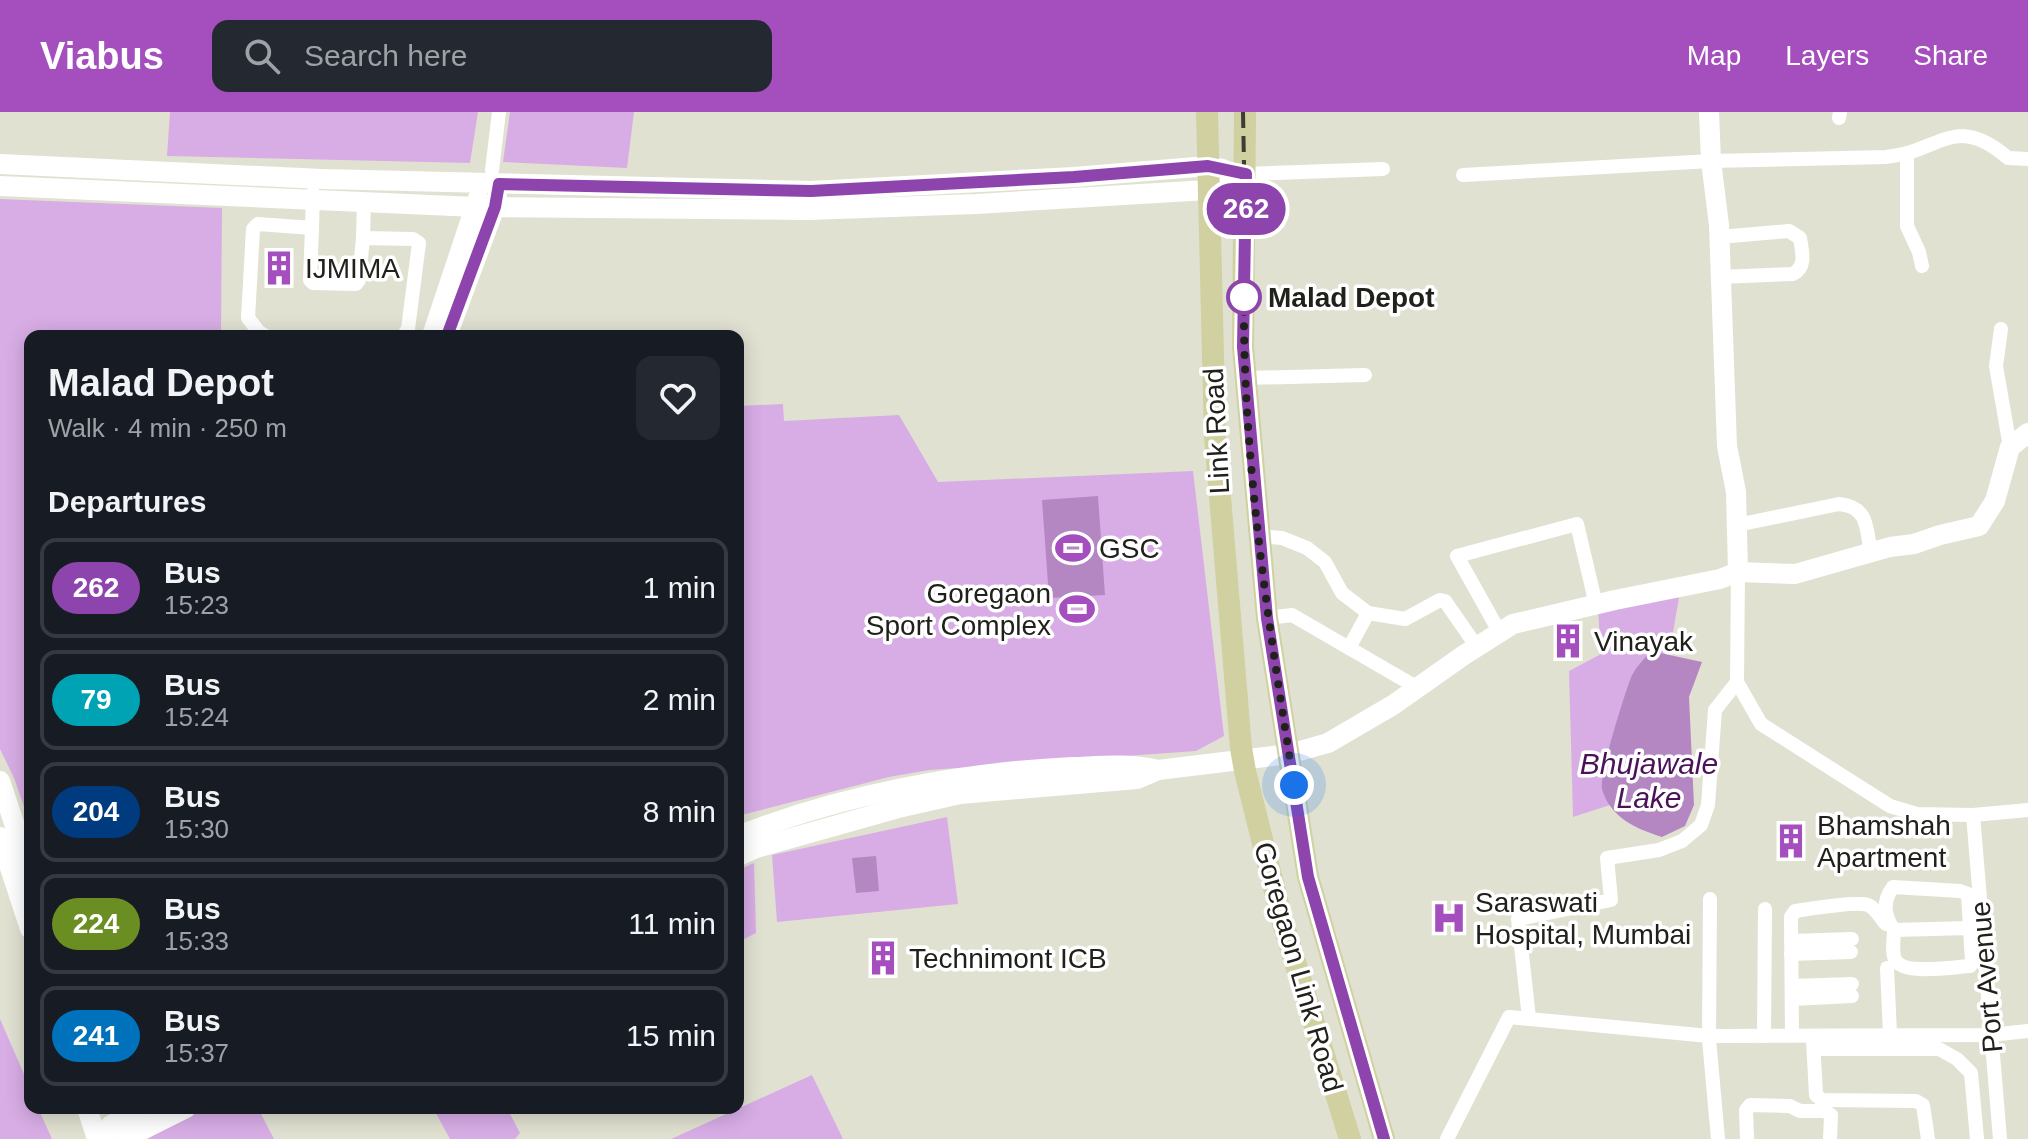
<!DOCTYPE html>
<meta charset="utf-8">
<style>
:root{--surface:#171b24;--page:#242831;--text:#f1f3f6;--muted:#9ea1a6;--line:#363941;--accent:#a44fbd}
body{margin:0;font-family:Arial,sans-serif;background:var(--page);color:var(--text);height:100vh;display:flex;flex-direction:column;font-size:30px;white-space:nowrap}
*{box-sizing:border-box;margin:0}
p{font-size:26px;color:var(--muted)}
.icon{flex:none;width:44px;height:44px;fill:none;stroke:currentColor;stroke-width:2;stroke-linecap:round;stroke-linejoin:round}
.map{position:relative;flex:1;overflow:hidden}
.drawer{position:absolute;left:24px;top:218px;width:720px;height:784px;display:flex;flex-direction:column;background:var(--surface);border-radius:16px;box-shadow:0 4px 20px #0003}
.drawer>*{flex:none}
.badge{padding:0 16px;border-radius:26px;font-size:28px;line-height:52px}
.you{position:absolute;width:40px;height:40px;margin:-20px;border:6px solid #fff;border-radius:50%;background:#1a73e8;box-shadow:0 0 0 12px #1a73e833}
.map>.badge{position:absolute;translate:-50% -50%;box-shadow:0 0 0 4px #fff}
h2{padding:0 24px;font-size:30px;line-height:72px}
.round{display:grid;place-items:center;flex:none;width:84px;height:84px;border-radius:16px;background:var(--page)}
.headline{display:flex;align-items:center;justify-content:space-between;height:136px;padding:0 24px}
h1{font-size:38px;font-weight:600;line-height:60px}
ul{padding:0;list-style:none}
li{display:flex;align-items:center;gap:24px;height:100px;margin:0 16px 12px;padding:0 8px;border:4px solid var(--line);border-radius:16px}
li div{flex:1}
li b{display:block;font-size:30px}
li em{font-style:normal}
li .badge{min-width:88px;font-weight:700;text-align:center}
header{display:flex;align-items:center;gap:48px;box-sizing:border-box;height:112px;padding:0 40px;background:var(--accent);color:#fff}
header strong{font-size:38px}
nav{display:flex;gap:44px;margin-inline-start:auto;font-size:28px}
.search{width:560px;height:72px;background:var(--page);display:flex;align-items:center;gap:20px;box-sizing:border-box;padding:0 28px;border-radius:16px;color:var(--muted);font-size:30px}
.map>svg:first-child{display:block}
.green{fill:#d8ade6}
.water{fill:#b487c2}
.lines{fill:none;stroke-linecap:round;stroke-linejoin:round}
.street{stroke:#fff;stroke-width:14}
.secondary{stroke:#fff;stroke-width:20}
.primary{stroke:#d0d0a1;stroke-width:22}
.rail{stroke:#3d3d36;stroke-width:4;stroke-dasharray:16 8;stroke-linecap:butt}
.line-casing{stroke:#fff;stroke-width:18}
.line{stroke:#8e44ad;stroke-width:12}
.walk{stroke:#21211c;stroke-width:8;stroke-dasharray:0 14.4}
.stop-dot{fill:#fff;stroke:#8e44ad;stroke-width:4}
.labels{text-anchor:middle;stroke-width:7;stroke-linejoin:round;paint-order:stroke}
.poi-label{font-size:28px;fill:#21211c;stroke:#fff;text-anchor:start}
.stop-label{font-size:28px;font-weight:bold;fill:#21211c;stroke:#fff;text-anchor:start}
.street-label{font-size:28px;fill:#21211c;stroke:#fff}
.water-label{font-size:30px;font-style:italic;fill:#4b125a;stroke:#fff}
</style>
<header>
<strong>Viabus</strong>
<div class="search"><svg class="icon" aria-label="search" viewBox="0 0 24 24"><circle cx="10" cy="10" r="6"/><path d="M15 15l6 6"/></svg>Search here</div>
<nav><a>Map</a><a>Layers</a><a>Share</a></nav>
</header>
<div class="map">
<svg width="2028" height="1027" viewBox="0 0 2028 1027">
<rect width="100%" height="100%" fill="#e1e1d2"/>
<g class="green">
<path d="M170 0H478L470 51 167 44Z"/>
<path d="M510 0H634L627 56 503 50Z"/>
<path d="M0 87 222 96 221 224H30V712L14 666 0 637Z"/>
<path d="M783 292 784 309 899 303 938 370 1193 359 1224 624 1196 639 929 658 889 665 738 704V294Z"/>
<path d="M1680 480 1669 543 1651 539 1633 561 1611 631 1602 675 1610 693 1573 705 1569 559 1601 542 1598 497Z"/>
<path d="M947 705 958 792 777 810 772 743Z"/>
<path d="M754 751 756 821 738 830V758Z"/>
<path d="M0 907 30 976V996H38L52 1027H0Z"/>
<path d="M812 963 843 1027H671Z"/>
<path d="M203 996H258L274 1027H147Z"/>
<path d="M433 996H507L520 1021 515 1027H450Z"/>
</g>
<g class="water">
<path d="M1098 384 1105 483 1049 486 1042 388Z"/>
<path d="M1651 539 1702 550 1689 585 1694 693 1685 714 1662 725C1637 717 1610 706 1602 677 1599 663 1625 580 1632 563 1636 555 1645 546 1651 539Z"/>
<path d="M876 744 879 779 856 781 852 746Z"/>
</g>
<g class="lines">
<g class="street">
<path d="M1839 6 1840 0"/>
<path d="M1907 42V114L1919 140 1922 154"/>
<path d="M492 58 499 0"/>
<path d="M1246 62 1383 57"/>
<path d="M1463 63 1711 49 1886 45C1940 40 1955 0 2008 46L2028 47"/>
<path d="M312 116 310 168 313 171 356 172 359 168 363 126 413 127 419 131 408 217 403 224"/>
<path d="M1719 125 1789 119 1800 126C1802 140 1807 154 1793 162L1720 165"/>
<path d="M363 126 364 90"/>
<path d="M2001 217 1996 254 2010 335"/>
<path d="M266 224 259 220 248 206 253 117 258 112 312 116 313 81"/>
<path d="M1246 266 1365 263"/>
<path d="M1737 413 1839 392C1869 395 1866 416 1871 441"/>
<path d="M1258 424 1282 426 1307 436 1325 450 1342 481 1368 501 1349 536"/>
<path d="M1738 460 1737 570 1761 612 1890 694 1917 702 1973 703 2028 698"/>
<path d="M1368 501 1405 507 1440 488 1445 489 1477 535"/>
<path d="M1267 506 1292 503 1418 576"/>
<path d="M1500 521 1457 444 1577 412 1596 493"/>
<path d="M1973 703 2000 1027"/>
<path d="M1710 787 1709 927 1718 1027"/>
<path d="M1894 818C1894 827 1891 842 1896 849 1905 863 1954 855 1970 854L1972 850 1968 782 1960 779 1893 775C1882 790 1884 803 1894 818L1969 816H1981"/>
<path d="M1791 829 1852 827"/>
<path d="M1791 842 1851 840"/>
<path d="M1887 856 1890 922"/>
<path d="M1792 874 1852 872"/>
<path d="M1792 887 1852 884"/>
<path d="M1529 906 1518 807 1611 788 1607 746 1659 738 1682 729 1701 713 1708 693 1715 598 1737 570"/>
<path d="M1792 923 1791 805 1795 799C1810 797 1857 789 1868 793 1877 797 1880 806 1886 812"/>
<path d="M1764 924 1765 797"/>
<path d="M1813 928 1816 983 1822 988 1916 989 1923 993 1928 1027"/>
<path d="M1814 937H1939L1957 947 1971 961 1977 1027"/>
<path d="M1447 1027 1509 905 1709 924 1990 923 2028 919"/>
<path d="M1747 1027 1746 998 1750 993 1790 994 1800 999H1825L1831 1003 1830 1027"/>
</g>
<g class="secondary">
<path d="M1709 0 1711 49 1719 113 1727 334 1736 380 1738 460"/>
<path d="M0 52 322 67 811 79 1074 65 1208 54 1223 57"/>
<path d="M0 74 476 95 809 98 976 92 1207 78 1246 62"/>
<path d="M432 224 478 86"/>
<path d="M447 224 495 95 497 85"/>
<path d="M0 669 30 759"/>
<path d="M738 724C840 683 963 660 1073 655 1102 654 1129 651 1158 658"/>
<path d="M0 725 30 817"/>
<path d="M738 744 756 736 898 696 960 682 1137 667 1158 658 1289 642 1328 631 1393 593 1464 543 1513 512 1615 488 1720 467 1738 460 1795 462 1890 435 1914 432 1940 423 1979 414 1995 389 2010 335 2028 321"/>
<path d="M87 996 97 1027"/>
<path d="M101 1027 111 1013 143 996"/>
<path d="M124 1027 186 996"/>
</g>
<g class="primary">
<path d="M1207 0 1215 325 1241 636 1245 659 1282 808 1350 1027"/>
<path d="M1245 0 1243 235 1267 506 1308 765 1384 1027"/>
</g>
<path class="rail" d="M1243 0 1250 367 1260 479 1286 672 1299 736 1317 802 1387 1027"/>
</g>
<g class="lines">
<g class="line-casing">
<path id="line" d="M447 224 495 95 499 72 811 79 1074 65 1208 54 1246 62 1243 235 1267 506 1308 765 1384 1027"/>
</g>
<use href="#line" class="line"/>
<path class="walk" d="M1244 185V178C1242 344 1268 509 1294 673"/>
</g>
<defs>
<g id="building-bare" transform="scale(2.76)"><path d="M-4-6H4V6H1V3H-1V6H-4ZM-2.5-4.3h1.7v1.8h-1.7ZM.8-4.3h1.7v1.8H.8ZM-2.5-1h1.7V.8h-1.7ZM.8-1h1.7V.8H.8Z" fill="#a44fbd" stroke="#fff" stroke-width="2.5" paint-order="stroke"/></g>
<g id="stadium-bare" transform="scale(2.76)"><path d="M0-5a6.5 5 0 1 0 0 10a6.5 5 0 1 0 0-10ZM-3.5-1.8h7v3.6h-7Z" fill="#a44fbd" stroke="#fff" stroke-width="2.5" paint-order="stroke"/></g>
<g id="hospital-bare" transform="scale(2.76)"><path d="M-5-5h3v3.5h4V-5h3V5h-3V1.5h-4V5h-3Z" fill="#a44fbd" stroke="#fff" stroke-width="2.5" paint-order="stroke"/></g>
</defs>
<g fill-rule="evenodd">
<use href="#building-bare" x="279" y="156"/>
<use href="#stadium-bare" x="1073" y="436"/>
<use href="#stadium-bare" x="1077" y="497"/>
<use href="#building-bare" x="1568" y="529"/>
<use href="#building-bare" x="1791" y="729"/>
<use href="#hospital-bare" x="1449" y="806"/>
<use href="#building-bare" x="883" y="846"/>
</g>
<circle class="stop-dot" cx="1244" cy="185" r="16"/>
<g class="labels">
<g class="poi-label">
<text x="305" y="166">IJMIMA</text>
<text x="1099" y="446">GSC</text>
<text x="1051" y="491" text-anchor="end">Goregaon<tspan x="1051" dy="32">Sport Complex</tspan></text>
<text x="1594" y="539">Vinayak</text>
<text x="1817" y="723">Bhamshah<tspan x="1817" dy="32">Apartment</tspan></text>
<text x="1475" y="800">Saraswati<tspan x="1475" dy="32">Hospital, Mumbai</tspan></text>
<text x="909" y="856">Technimont ICB</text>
</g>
<g class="stop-label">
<text x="1268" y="195">Malad Depot</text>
</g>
<g class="street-label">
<text transform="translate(1216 319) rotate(-93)" y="10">Link Road</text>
<text transform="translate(1299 855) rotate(74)" y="10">Goregaon Link Road</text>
<text transform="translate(1986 865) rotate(-95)" y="10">Port Avenue</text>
</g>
<g class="water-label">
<text x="1649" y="662">Bhujawale<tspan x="1649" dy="34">Lake</tspan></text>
</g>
</g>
</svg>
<div class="you" style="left:1294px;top:673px"></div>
<b class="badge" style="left:1246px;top:97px;background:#8e44ad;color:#fff">262</b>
<section class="drawer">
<div class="headline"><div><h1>Malad Depot</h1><p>Walk · 4 min · 250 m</p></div><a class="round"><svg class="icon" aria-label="heart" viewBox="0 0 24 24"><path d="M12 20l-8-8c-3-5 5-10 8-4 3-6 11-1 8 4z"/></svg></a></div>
<h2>Departures</h2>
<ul>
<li><span class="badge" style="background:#8e44ad;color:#fff">262</span><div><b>Bus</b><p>15:23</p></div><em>1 min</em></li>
<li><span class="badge" style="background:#00a3b4;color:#fff">79</span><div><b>Bus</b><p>15:24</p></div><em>2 min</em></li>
<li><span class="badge" style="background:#003b80;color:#fff">204</span><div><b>Bus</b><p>15:30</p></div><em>8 min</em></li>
<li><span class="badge" style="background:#6b8e23;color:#fff">224</span><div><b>Bus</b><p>15:33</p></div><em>11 min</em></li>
<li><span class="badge" style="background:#0072bc;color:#fff">241</span><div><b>Bus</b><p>15:37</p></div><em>15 min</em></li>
</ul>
</section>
</div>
